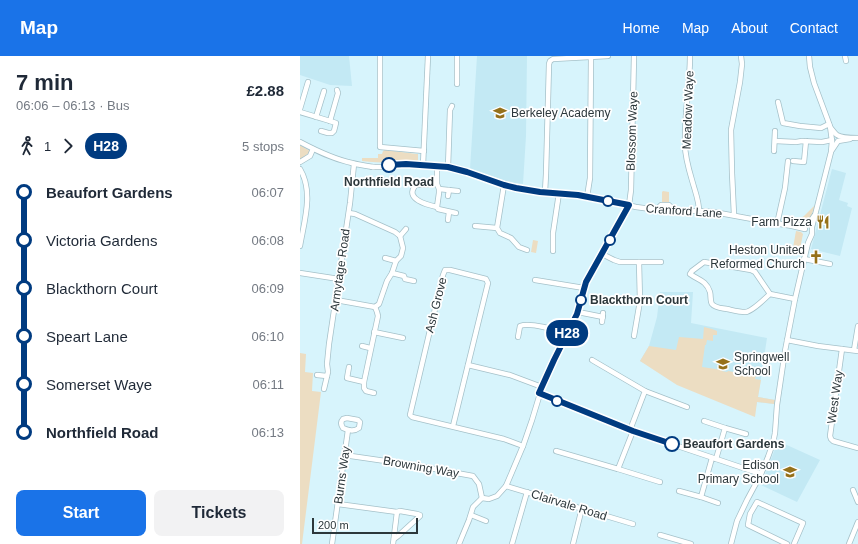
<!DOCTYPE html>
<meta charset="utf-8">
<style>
:root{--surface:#fff;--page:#f2f2f3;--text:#1f2937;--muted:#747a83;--accent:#1a73e8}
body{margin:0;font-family:Helvetica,sans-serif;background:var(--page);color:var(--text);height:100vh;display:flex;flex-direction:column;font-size:15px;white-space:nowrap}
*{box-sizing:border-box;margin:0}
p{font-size:13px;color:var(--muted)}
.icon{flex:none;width:22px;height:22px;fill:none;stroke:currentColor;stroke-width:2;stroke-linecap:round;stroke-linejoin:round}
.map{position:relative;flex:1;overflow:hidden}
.details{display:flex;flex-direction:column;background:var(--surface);width:300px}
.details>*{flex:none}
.badge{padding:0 8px;border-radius:13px;font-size:14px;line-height:26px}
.scale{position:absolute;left:12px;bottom:10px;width:106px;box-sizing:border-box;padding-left:4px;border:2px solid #2c373b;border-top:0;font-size:11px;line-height:14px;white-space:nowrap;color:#2c373b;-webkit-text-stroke:3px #fff;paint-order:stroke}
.map>.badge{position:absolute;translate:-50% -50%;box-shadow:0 0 0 2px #fff}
.legs{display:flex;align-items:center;gap:6px;height:44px;padding:0 16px;font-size:13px}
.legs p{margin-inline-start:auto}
.summary{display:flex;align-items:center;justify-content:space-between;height:68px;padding:0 16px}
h1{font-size:22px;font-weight:700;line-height:30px}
.cta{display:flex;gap:8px;margin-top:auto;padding:8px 16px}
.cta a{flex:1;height:46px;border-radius:8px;background:var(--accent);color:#fff;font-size:16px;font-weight:700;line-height:46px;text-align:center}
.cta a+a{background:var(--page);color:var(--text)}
ul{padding:0 16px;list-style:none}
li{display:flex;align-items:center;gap:14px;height:48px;font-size:15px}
li i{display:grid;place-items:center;width:6px;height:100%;margin:0 5px;background:currentColor}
li i::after{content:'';width:10px;height:10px;margin:-5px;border:3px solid;border-radius:50%;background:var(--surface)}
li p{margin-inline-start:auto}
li:first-child i{background:linear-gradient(#0000 50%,currentColor 0)}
li:last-child i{background:linear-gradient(currentColor 50%,#0000 0)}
header{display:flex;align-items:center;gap:24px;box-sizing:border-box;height:56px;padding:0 20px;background:var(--accent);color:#fff}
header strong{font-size:19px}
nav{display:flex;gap:22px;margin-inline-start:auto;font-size:14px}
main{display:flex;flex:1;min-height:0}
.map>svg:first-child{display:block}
.built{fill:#c3e9f4}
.green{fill:#ecddc2}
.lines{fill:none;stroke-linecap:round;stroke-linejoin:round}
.minor-casing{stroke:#a5c1c9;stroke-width:6}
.minor{stroke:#fff;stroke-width:4.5}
.line-1-casing{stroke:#fff;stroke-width:9}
.line-1{stroke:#003b80;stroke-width:6}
.stop-1-dot{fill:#fff;stroke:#003b80;stroke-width:2}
.labels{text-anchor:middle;stroke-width:3.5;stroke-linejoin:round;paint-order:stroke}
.street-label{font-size:12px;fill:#2c373b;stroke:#fff}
.poi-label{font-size:12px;fill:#2c373b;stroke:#fff;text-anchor:end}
.stop-label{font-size:12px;font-weight:bold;fill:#2c373b;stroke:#fff;text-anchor:start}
</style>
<header>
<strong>Map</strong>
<nav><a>Home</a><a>Map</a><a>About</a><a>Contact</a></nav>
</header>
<main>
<section class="details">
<div class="summary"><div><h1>7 min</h1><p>06:06 – 06:13 · Bus</p></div><b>£2.88</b></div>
<div class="legs"><svg class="icon" aria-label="walk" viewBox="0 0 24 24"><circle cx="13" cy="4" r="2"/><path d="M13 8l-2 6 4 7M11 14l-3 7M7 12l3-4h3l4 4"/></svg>1<svg class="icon" aria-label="forward" viewBox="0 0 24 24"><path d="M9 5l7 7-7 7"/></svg><b class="badge" style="background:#003b80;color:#fff">H28</b><p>5 stops</p></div>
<ul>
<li><i style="color:#003b80"></i><b>Beaufort Gardens</b><p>06:07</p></li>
<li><i style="color:#003b80"></i><span>Victoria Gardens</span><p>06:08</p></li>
<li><i style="color:#003b80"></i><span>Blackthorn Court</span><p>06:09</p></li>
<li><i style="color:#003b80"></i><span>Speart Lane</span><p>06:10</p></li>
<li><i style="color:#003b80"></i><span>Somerset Waye</span><p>06:11</p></li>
<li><i style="color:#003b80"></i><b>Northfield Road</b><p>06:13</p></li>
</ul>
<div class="cta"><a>Start</a><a>Tickets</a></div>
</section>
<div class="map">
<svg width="558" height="488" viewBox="0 0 558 488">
<rect width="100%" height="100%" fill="#d7f4fc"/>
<g class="built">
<path d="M0 0H49L52 30 30 29 0 19Z"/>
<path d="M177 0H227L226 80 223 128 208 126 170 113Z"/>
<path d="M532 113 546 117 539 144 548 147 547 150 552 152 540 200 511 193Z"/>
<path d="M360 236H393L391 267 467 282 458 341 475 344 474 348 457 346 455 356 438 353 340 305 349 290 357 261Z"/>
<path d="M478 385 520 404 497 446 461 429Z"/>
</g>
<g class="green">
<path d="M0 89 10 95 9 97 0 104Z"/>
<path d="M85 94 117 98H118V104L117 105C98 107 81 107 62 105V102H78V98H82L83 95Z"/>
<path d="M363 135 369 136V146H362V136Z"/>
<path d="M515 149C513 154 511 165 505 167 502 167 498 166 495 166L504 160Z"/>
<path d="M496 175 501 176 503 178 499 198 492 197Z"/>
<path d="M233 184 238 185 236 197 231 196Z"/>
<path d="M404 271 412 273 417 275V279H413V285L407 284 406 289H405L402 311 422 314V315L427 316 428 315 456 320 455 323 461 324 458 341 475 344 474 348 457 346 455 361 377 329 340 305 349 290 376 294 379 281 403 283Z"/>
<path d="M0 297 6 298 5 316 13 317 12 335 21 336 2 488H0Z"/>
</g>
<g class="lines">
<g class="minor-casing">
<g id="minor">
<path d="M80 0V91L124 95"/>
<path d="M390 0C390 30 384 59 385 89 385 103 390 117 394 131 396 138 399 146 399 155"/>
<path d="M545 0 546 5"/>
<path d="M157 28V0"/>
<path d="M478 46 483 67 500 70 521 72 529 68"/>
<path d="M0 53 8 26"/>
<path d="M0 56 30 65 38 37 37 34"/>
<path d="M16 61 24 35"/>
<path d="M530 71C532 73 534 77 537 79 541 82 553 82 558 82"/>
<path d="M21 75 28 77H32L34 75 36 67 30 65"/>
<path d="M475 85 496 86 502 85 522 86 532 84"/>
<path d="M0 86C17 95 33 103 52 107 59 109 67 110 74 111"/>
<path d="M532 94 538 85 550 83"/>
<path d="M474 95 475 75"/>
<path d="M493 105 504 106 506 85"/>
<path d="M0 106 10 100 13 93"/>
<path d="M123 109 128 0"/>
<path d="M137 110V128L139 133V137L137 151 138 153 156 157"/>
<path d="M72 111H88L91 109 106 108 148 111 167 116 204 129 216 132 240 136 278 139 323 148 336 151 358 154 374 155H399L414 156 468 166 492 170 505 173"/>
<path d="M148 111 150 54 152 50"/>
<path d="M0 113C14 136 4 166 0 190"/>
<path d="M137 128 116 129C103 143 128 149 137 151"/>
<path d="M204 129 197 172 200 177 211 182 219 191 227 194"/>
<path d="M139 133 158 135"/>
<path d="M245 136 246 118 249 8 250 5 253 3 308 0"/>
<path d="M148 140 149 134"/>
<path d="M287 141 290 122 291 1"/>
<path d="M358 154 359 151 361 149H369L372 152 374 155"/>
<path d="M434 159 432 117 431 74 440 26 442 8 441 0"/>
<path d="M148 164 149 156"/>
<path d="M477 168 485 132 488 105"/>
<path d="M495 169H508L514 160"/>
<path d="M175 170 197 172"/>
<path d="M100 180 106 173"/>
<path d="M253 195V177L259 137"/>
<path d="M302 198 314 204 320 206H361"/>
<path d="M85 202 96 205"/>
<path d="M504 203 530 208"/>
<path d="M0 217 39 223"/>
<path d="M92 217 104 220 105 223 114 225"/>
<path d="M235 224 284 232"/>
<path d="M470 238 455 216 451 214 404 206 392 215 390 218C398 224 406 224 410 236 411 240 410 245 412 248 415 252 422 252 427 253 432 254 439 256 445 256 452 256 464 243 470 238L495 243"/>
<path d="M36 244 75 251 79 248 87 225 92 217 96 205 101 200 103 192 100 180 95 176 55 158 49 157"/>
<path d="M278 256 303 261"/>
<path d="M302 266 303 257"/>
<path d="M74 276 103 282"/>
<path d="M334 280 340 245 339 206"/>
<path d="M218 281 220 270C230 266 257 274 267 278"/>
<path d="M487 284 518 290 558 295"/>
<path d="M62 290 70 292"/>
<path d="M542 293 530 380 531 383 533 385 558 392"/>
<path d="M554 294 558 270"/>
<path d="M292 304 345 335 330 374"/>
<path d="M168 309 210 319 242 331"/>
<path d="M49 311 47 322 64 326"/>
<path d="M17 319 27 320"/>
<path d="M24 333 28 316 27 308 29 288 50 147 54 108"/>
<path d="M345 335 387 351"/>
<path d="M74 337 66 335 64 332V326L78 260 77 256 75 251"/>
<path d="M239 337 333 375 461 418"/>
<path d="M47 362 58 364 60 366 59 372C54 376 49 375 43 372 41 369 40 366 43 363Z"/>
<path d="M404 365 425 372 416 403"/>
<path d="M153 370 188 227 186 223 150 214H145L143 219 110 359 112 361 204 383 223 390"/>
<path d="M425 372 446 378"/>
<path d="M256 395 318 413 333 375"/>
<path d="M44 399 113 409 173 420 179 428 182 442"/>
<path d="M412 402 401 441 418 447"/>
<path d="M318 413 360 426"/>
<path d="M206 430 333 468"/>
<path d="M553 434 558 446"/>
<path d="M379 435 401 441"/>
<path d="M38 448 97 456 93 488"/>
<path d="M171 459 186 465"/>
<path d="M360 479 391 488"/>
<path d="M94 483 98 480 120 460V459L117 458 100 455 97 456"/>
<path d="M32 488 48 374"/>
<path d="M159 488 169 464 173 451 182 442 189 443 197 440 206 430 223 390 232 364 242 331 254 304 277 258 286 226 329 149 331 134 334 0"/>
<path d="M212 488 227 436"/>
<path d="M273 488 282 452"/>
<path d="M431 488 437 465 447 444 461 418 468 401 473 387 475 377 477 349 485 295 495 243 508 187 512 178V171L531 96 532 85 530 70 514 27 510 11 509 0"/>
<path d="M487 488 448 469 450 458 457 446 503 467 494 488"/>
<path d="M549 488 558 466"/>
</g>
</g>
<use href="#minor" class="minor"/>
</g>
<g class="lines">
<g class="line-1-casing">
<path id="line-1" d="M89 109 106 108 148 111 167 116 204 129 216 132 240 136 278 139 329 149 286 226 277 258 254 304 239 337 333 375 372 388"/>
</g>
<use href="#line-1" class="line-1"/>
</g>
<defs>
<g id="school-bare" transform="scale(1.08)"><path d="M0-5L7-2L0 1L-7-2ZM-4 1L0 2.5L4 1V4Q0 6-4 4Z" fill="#95711a" stroke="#fff" stroke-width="2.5" paint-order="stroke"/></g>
<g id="restaurant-bare" transform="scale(1.08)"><path d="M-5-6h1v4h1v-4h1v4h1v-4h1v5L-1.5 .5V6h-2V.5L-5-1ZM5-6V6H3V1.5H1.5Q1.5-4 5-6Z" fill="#95711a" stroke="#fff" stroke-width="2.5" paint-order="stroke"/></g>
<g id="church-bare" transform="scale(1.08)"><path d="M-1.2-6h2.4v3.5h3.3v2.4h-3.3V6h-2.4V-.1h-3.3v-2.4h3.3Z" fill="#95711a" stroke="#fff" stroke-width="2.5" paint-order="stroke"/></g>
</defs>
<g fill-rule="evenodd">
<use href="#school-bare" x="200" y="57"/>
<use href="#restaurant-bare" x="523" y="166"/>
<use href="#church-bare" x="516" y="201"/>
<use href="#school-bare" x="423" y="308"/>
<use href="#school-bare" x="490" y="416"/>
</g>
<g class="stop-1-dot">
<circle cx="89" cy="109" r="7"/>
<circle cx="308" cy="145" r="5"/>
<circle cx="310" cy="184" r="5"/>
<circle cx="281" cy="244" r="5"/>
<circle cx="257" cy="345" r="5"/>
<circle cx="372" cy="388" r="7"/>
</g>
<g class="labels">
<g class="street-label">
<text transform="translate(388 54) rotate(-88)" y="4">Meadow Waye</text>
<text transform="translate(332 75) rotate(-88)" y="4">Blossom Waye</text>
<text transform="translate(384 155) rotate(4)" y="4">Cranford Lane</text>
<text transform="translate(40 214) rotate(-82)" y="4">Armytage Road</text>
<text transform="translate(136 249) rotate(-76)" y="4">Ash Grove</text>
<text transform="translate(535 341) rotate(-82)" y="4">West Way</text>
<text transform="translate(121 411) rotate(10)" y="4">Browning Way</text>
<text transform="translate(42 419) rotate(-82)" y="4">Burns Way</text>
<text transform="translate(269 449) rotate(17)" y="4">Clairvale Road</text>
</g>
<g class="poi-label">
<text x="211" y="61" text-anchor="start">Berkeley Academy</text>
<text x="512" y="170">Farm Pizza</text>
<text x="505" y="198">Heston United<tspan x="505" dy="14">Reformed Church</tspan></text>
<text x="434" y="305" text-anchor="start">Springwell<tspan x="434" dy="14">School</tspan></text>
<text x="479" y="413">Edison<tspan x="479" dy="14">Primary School</tspan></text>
</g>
<g class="stop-label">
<text x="89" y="130" text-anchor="middle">Northfield Road</text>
<text x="290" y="248">Blackthorn Court</text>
<text x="383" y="392">Beaufort Gardens</text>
</g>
</g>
</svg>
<div class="scale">200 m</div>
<b class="badge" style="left:267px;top:277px;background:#003b80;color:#fff">H28</b>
</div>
</main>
